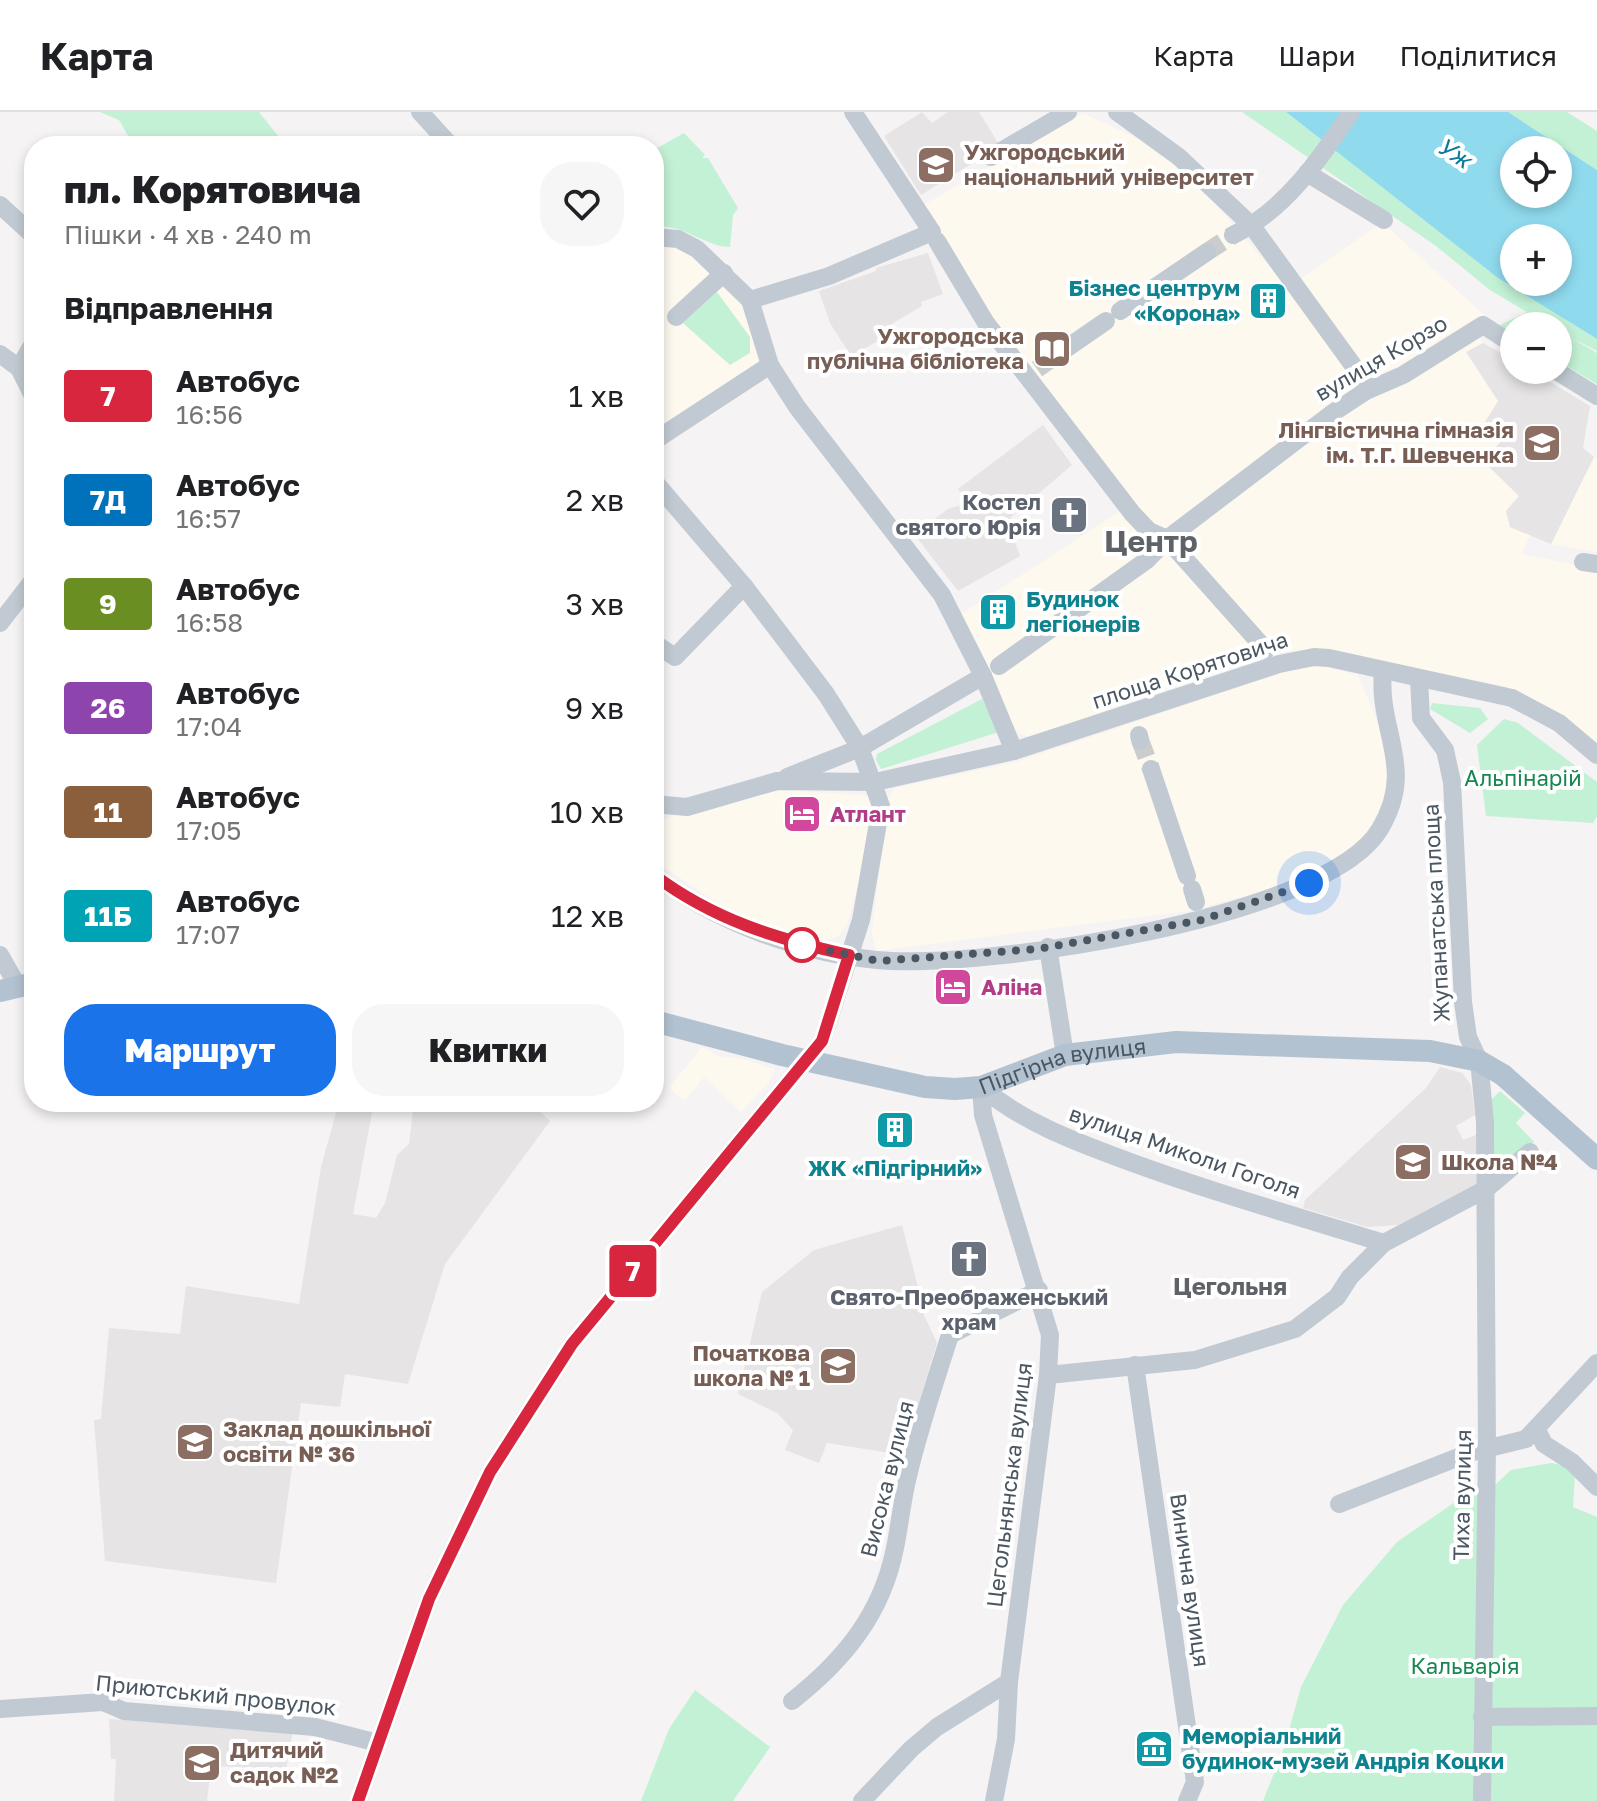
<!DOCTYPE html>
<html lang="uk">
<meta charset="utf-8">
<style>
:root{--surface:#fff;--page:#f6f6f6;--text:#202124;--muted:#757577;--line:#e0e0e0;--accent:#1a73e8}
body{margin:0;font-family:"Golos Text",sans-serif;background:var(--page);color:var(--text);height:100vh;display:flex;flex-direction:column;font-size:30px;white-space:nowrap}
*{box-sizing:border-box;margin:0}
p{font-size:26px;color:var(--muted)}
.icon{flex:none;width:44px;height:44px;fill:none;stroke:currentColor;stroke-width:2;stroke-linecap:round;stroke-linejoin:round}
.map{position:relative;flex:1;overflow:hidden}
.details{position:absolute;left:24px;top:24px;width:640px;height:976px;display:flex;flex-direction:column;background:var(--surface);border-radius:32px;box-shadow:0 4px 12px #0003}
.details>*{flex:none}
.badge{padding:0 16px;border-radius:6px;font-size:28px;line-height:52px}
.controls{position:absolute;left:1500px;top:24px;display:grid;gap:16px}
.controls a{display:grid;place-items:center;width:72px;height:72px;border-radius:50%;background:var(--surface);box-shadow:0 4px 12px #0003;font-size:40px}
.you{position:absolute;width:40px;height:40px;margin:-20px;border:6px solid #fff;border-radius:50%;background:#1a73e8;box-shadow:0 0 0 12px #1a73e833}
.map>.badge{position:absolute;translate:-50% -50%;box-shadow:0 0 0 4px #fff}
h2{padding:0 40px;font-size:30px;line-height:72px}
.round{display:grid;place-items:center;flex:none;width:84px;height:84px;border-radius:32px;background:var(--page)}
.headline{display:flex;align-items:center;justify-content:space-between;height:136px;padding:0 40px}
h1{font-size:38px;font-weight:800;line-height:60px}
.action{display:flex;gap:16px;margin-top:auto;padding:16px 40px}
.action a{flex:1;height:92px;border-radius:32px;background:var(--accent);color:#fff;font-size:32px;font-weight:800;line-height:92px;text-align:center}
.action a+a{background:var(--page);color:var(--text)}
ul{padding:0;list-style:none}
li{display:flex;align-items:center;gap:24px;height:104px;padding:0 40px}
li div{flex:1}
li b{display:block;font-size:30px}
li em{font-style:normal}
li .badge{min-width:88px;font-weight:700;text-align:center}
header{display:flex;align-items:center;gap:48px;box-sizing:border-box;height:112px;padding:0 40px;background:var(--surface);border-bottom:2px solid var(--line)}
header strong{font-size:38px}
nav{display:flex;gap:44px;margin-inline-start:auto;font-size:28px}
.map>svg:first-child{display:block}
.commercial{fill:#fdf9ef}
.education{fill:#e6e4e5}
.green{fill:#c3f1d5}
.water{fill:#90daee;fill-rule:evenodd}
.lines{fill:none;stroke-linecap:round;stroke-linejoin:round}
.minor-tunnel{stroke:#caccce;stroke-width:18;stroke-dasharray:18 9;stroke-linecap:butt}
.minor{stroke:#c1cad2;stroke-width:18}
.major{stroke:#b3c2d1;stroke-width:22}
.line-casing{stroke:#fff;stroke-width:18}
.line{stroke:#d7263d;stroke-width:12}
.walk{stroke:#4a5661;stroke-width:8;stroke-dasharray:0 14.4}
.stop-dot{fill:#fff;stroke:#d7263d;stroke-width:4}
.labels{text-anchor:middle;stroke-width:8;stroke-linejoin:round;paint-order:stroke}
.education-label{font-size:22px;font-weight:bold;fill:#785e54;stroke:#fff;text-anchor:start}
.culture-label{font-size:22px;font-weight:bold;fill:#0d838f;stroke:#fff;text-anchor:start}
.street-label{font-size:22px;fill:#4a5661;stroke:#fff}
.worship-label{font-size:22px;font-weight:bold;fill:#5b616d;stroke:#fff;text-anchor:end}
.park-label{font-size:22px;fill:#17864f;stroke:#fff}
.hotel-label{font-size:22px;font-weight:bold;fill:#b23c85;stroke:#fff;text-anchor:start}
.water-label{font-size:24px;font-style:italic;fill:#0c7c9b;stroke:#fff}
.neighbourhood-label{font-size:24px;font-weight:bold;fill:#5f6368;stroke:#fff}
.district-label{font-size:30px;font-weight:bold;fill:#5f6368;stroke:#fff}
</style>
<header>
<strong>Карта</strong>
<nav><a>Карта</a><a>Шари</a><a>Поділитися</a></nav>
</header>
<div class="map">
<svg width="1597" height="1689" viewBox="0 0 1597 1689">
<rect width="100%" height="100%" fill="#f5f3f3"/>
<g class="commercial">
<path d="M1083 1 1145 30 1192 64 1284 172 1301 167 1382 110 1485 204 1473 214 1483 231 1467 240 1499 289 1492 302 1503 327 1484 349 1520 385 1506 399 1510 415 1530 423 1522 442 1597 457V630L1525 583 1505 574 1312 537 1263 543 1032 625 1021 623 1013 614 960 503 1131 392 1003 227 920 95Z"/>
<path d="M654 130 684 135 714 158 740 191 754 217 764 250 654 324Z"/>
<path d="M1594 345 1597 346V440L1551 432Z"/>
<path d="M1311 551 1358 563 1389 637 1384 694 1373 716 1336 750 1270 777 1189 799 876 839 872 822 888 686 895 676 1016 650Z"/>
<path d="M765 677 872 684 875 708 848 810 838 825 825 828 808 827 765 814 718 791 654 749V716L664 707Z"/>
<path d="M702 935 720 945 740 946 775 957 768 972 741 1000 704 965 685 989 669 976Z"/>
</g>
<g class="education">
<path d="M922 0 932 11 948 0H979L1000 34 921 83 884 24Z"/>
<path d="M928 141 943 182 921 190 922 194 883 217 885 225 851 244 830 211 819 179 876 159V156Z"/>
<path d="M1483 231 1514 248V258H1530L1590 294 1583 336 1594 345 1551 432 1510 415 1506 399 1519 384 1483 349 1503 327 1485 310 1498 289 1466 240Z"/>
<path d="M1043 313 1072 353 1011 405 1009 413 1020 444 958 479 914 422 948 397 968 391 958 377Z"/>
<path d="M1440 955 1462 961 1471 973 1475 1003 1456 1014 1463 1028 1478 1022 1476 1072 1398 1113 1367 1115 1303 1096 1305 1088 1426 976Z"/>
<path d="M339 990H374L353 1102 376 1106 385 1091 397 1043 409 1032 414 990H534V994L550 1009 445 1152 408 1272 345 1262 340 1295 301 1291 276 1471 105 1449 94 1308 101 1307 109 1216 180 1222 186 1174 299 1192 321 1055Z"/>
<path d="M902 1113 918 1175 917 1188 937 1231 903 1343 827 1331 819 1351 785 1338 793 1318 777 1301 738 1282 762 1180 814 1138Z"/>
<path d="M109 1607 293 1619 286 1657 211 1654 207 1689H114L116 1647H111Z"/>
</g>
<g class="green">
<path d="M100 0H259L286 34H134L119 8Z"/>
<path d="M1242 0H1286L1498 166 1597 227V239L1570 225 1597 241V272L1558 249V214H1514V223L1498 214 1527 200 1490 178 1436 134Z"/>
<path d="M1508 0H1567L1597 19V58Z"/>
<path d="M684 21 705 43 702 46H708L738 96 733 103 730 135C708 135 687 115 659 114L657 36Z"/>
<path d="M717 180 750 225V241L730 253 683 211Z"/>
<path d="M982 587 999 620 881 657 876 648 877 642Z"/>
<path d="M1432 591 1480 596 1488 607 1470 621 1430 597Z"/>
<path d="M1504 607 1518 611 1597 670V704L1593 711 1486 704 1477 633Z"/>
<path d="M1500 979 1525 1001 1516 1011 1534 1030 1493 1066 1492 987Z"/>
<path d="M1551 1351 1562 1353 1575 1363 1573 1395 1597 1405V1689H1263L1284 1636 1301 1575 1343 1493 1397 1430 1471 1379 1495 1373 1511 1358Z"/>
<path d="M695 1578 770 1635 733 1689H641L669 1617Z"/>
</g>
<path class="water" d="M1286 0H1508L1597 58V227L1498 166ZM1514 38H1558V82H1514ZM1514 126H1558V170H1514Z"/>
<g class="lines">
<g class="minor-tunnel">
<path d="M1207 140 1233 123"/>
<path d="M1037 257 1054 245"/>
<path d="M1140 628 1151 657"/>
</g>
<g class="minor">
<path d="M420 0 451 34"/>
<path d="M1117 0 1179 45 1252 114 1363 267 1366 279"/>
<path d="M991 45 1068 0"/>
<path d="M1307 61 1384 108"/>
<path d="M0 93 34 124"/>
<path d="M1233 123C1284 99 1321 46 1351 0"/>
<path d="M654 125 678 127 697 137 750 188 770 253 797 295 942 483 983 564 1014 639"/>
<path d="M937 129 986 211 1132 401 1149 419 1167 427 1266 538"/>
<path d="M750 188 829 164 932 120 853 0"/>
<path d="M1120 199 1207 140"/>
<path d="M676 205 724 161"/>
<path d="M0 242 19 256 34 286"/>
<path d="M1054 245 1106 209"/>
<path d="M19 256 34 230"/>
<path d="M1555 258 1597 284"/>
<path d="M654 329 770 253"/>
<path d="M1583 450 1597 452"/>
<path d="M0 511 34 467"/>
<path d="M654 531 675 545 744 474"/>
<path d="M999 554 1147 448 1167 427 1334 300 1366 279 1403 263 1483 213 1514 233"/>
<path d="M1419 567 1421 606 1445 638 1452 670 1463 890 1468 925 1479 949 1485 1010 1487 1337 1482 1689"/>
<path d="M1139 623 1140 628"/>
<path d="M1151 657 1187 764"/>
<path d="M787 665 860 636 983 564"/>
<path d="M654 692 687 695 777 669 875 670 1014 639 1279 552 1314 545 1329 546 1512 586 1559 611 1597 643"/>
<path d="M654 763C717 810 798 841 877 848 978 858 1327 807 1380 717 1417 655 1377 620 1383 559"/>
<path d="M1192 777 1196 790"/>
<path d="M1048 835 1065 943"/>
<path d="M0 843 17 873"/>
<path d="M981 975 983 1003 1050 1223 1048 1263 1009 1570 1006 1627 994 1689"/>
<path d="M981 975C1023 1010 1071 1028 1122 1047 1208 1079 1296 1104 1384 1131"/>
<path d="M1135 1253 1195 1670 1187 1689"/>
<path d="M1048 1263 1195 1248 1295 1217 1337 1185 1350 1165 1384 1131 1486 1077 1530 1040"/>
<path d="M1537 1318 1544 1332 1572 1350 1597 1375"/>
<path d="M1339 1392 1469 1341 1526 1327 1597 1251"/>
<path d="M792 1589C844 1548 882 1502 895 1436 900 1412 902 1388 908 1364 919 1317 935 1270 950 1223L1039 1178"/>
<path d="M0 1597 103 1590 124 1599 315 1615 378 1631"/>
<path d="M1482 1605 1597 1604"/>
<path d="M358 1689 429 1487 490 1360 572 1232 822 929 861 808 881 694 860 636 826 582 744 474 654 369"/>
<path d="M862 1689 911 1637 937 1615 1009 1570"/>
</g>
<g class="major">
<path d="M0 879 34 871"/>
<path id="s1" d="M654 909 782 943 925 975 955 977 981 975 1065 943 1176 930 1430 939 1479 949 1503 963 1597 1047"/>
</g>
</g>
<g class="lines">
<g class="line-casing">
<path id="line" d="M358 1689 429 1487 490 1360 572 1232 822 929 849 843C777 827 714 808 654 763"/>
</g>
<use href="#line" class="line"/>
<path class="walk" d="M802 833 879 849 1037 837 1202 808 1309 771"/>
</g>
<defs>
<g id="university-square" transform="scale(2)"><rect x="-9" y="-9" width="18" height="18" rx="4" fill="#8d6e63" stroke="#fff"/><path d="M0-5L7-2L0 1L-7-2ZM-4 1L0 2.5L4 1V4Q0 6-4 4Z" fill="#fff"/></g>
<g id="building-square" transform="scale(2)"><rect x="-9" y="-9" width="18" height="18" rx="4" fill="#0f9aa8" stroke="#fff"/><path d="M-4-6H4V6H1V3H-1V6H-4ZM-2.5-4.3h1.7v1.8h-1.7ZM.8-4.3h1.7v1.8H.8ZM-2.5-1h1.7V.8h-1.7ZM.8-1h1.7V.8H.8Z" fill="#fff"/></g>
<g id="library-square" transform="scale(2)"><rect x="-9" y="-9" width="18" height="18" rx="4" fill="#8d6e63" stroke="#fff"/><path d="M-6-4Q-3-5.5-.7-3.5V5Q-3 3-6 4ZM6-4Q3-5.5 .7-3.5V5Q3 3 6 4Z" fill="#fff"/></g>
<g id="school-square" transform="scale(2)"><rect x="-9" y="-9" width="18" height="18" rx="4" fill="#8d6e63" stroke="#fff"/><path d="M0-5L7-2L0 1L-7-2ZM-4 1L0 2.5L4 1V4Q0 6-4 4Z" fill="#fff"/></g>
<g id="church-square" transform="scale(2)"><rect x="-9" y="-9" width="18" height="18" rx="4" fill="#6b7280" stroke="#fff"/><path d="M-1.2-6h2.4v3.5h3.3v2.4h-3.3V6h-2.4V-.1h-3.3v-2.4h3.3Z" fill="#fff"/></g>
<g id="hotel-square" transform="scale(2)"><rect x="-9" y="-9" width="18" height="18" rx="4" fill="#d1479c" stroke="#fff"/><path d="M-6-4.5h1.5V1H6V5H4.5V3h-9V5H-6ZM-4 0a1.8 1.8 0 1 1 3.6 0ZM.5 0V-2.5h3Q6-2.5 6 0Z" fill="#fff"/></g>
<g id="museum-square" transform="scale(2)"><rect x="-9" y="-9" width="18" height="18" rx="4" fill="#0f9aa8" stroke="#fff"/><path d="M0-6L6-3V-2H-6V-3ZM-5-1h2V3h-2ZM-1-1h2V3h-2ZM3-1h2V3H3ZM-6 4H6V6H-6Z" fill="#fff"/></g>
</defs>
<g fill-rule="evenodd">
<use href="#university-square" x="936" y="53"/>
<use href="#building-square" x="1268" y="189"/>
<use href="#library-square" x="1052" y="237"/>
<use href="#school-square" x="1542" y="331"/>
<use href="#church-square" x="1069" y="403"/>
<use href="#building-square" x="998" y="500"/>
<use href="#hotel-square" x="802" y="702"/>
<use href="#hotel-square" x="953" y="875"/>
<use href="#building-square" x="895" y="1018"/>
<use href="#school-square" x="1413" y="1050"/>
<use href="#church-square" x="969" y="1147"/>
<use href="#school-square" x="838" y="1254"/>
<use href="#school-square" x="195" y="1330"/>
<use href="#museum-square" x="1154" y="1637"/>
<use href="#school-square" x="202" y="1651"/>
</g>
<circle class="stop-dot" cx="802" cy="833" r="16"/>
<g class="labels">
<g class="education-label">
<text x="964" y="48">Ужгородський<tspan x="964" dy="25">національний університет</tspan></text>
<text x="1024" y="232" text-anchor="end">Ужгородська<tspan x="1024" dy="25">публічна бібліотека</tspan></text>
<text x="1514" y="326" text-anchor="end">Лінгвістична гімназія<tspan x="1514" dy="25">ім. Т.Г. Шевченка</tspan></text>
<text x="1441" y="1058">Школа №4</text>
<text x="810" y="1249" text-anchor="end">Початкова<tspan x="810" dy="25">школа № 1</tspan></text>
<text x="223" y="1325">Заклад дошкільної<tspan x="223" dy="25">освіти № 36</tspan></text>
<text x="230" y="1646">Дитячий<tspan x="230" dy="25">садок №2</tspan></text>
</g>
<g class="culture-label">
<text x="1240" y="184" text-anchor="end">Бізнес центрум<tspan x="1240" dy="25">«Корона»</tspan></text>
<text x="1026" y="495">Будинок<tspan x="1026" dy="25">легіонерів</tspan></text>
<text x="895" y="1064" text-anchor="middle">ЖК «Підгірний»</text>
<text x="1182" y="1632">Меморіальний<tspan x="1182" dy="25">будинок-музей Андрія Коцки</tspan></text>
</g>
<g class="street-label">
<text transform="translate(1381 246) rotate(-30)" y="8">вулиця Корзо</text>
<text transform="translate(1190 558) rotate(-18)" y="8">площа Корятовича</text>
<text transform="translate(1436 801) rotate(-93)" y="8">Жупанатська площа</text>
<text dy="8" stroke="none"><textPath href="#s1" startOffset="420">Підгірна вулиця</textPath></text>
<text transform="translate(1185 1040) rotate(19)" y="8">вулиця Миколи Гоголя</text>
<text transform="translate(887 1367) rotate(-76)" y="8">Висока вулиця</text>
<text transform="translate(1009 1373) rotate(-83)" y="8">Цегольнянська вулиця</text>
<text transform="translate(1462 1383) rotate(-89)" y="8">Тиха вулиця</text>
<text transform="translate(1190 1468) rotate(82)" y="8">Винична вулиця</text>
<text transform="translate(216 1583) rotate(6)" y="8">Приютський провулок</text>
</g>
<g class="worship-label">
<text x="1041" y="398">Костел<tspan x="1041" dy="25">святого Юрія</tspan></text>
<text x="969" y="1193" text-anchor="middle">Свято-Преображенський<tspan x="969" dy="25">храм</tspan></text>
</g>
<g class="park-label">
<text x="1523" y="674">Альпінарій</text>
<text x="1465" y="1562">Кальварія</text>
</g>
<g class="hotel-label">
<text x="830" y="710">Атлант</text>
<text x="981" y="883">Аліна</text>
</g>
<g class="water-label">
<text transform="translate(1454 41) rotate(34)" y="8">Уж</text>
</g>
<g class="neighbourhood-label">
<text x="1230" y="1183">Цегольня</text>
</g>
<g class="district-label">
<text x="1151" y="440">Центр</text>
</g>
</g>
</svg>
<div class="controls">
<a><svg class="icon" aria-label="locate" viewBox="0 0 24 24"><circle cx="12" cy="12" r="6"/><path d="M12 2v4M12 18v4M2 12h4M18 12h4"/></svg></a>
<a>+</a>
<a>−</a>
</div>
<div class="you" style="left:1309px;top:771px"></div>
<b class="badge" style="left:633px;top:1159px;background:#d7263d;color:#fff">7</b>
<section class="details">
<div class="headline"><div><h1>пл. Корятовича</h1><p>Пішки · 4 хв · 240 m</p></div><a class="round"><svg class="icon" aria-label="heart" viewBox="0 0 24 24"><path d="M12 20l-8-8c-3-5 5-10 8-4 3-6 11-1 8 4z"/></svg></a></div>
<h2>Відправлення</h2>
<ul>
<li><span class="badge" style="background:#d7263d;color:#fff">7</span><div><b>Автобус</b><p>16:56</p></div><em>1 хв</em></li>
<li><span class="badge" style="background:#0072bc;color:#fff">7Д</span><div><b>Автобус</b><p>16:57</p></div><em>2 хв</em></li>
<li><span class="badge" style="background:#6b8e23;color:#fff">9</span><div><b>Автобус</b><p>16:58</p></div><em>3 хв</em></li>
<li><span class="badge" style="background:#8e44ad;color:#fff">26</span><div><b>Автобус</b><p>17:04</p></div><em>9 хв</em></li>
<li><span class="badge" style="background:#8b5e3c;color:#fff">11</span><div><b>Автобус</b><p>17:05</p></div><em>10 хв</em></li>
<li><span class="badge" style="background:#00a3b4;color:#fff">11Б</span><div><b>Автобус</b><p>17:07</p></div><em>12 хв</em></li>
</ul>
<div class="action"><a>Маршрут</a><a>Квитки</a></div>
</section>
</div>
